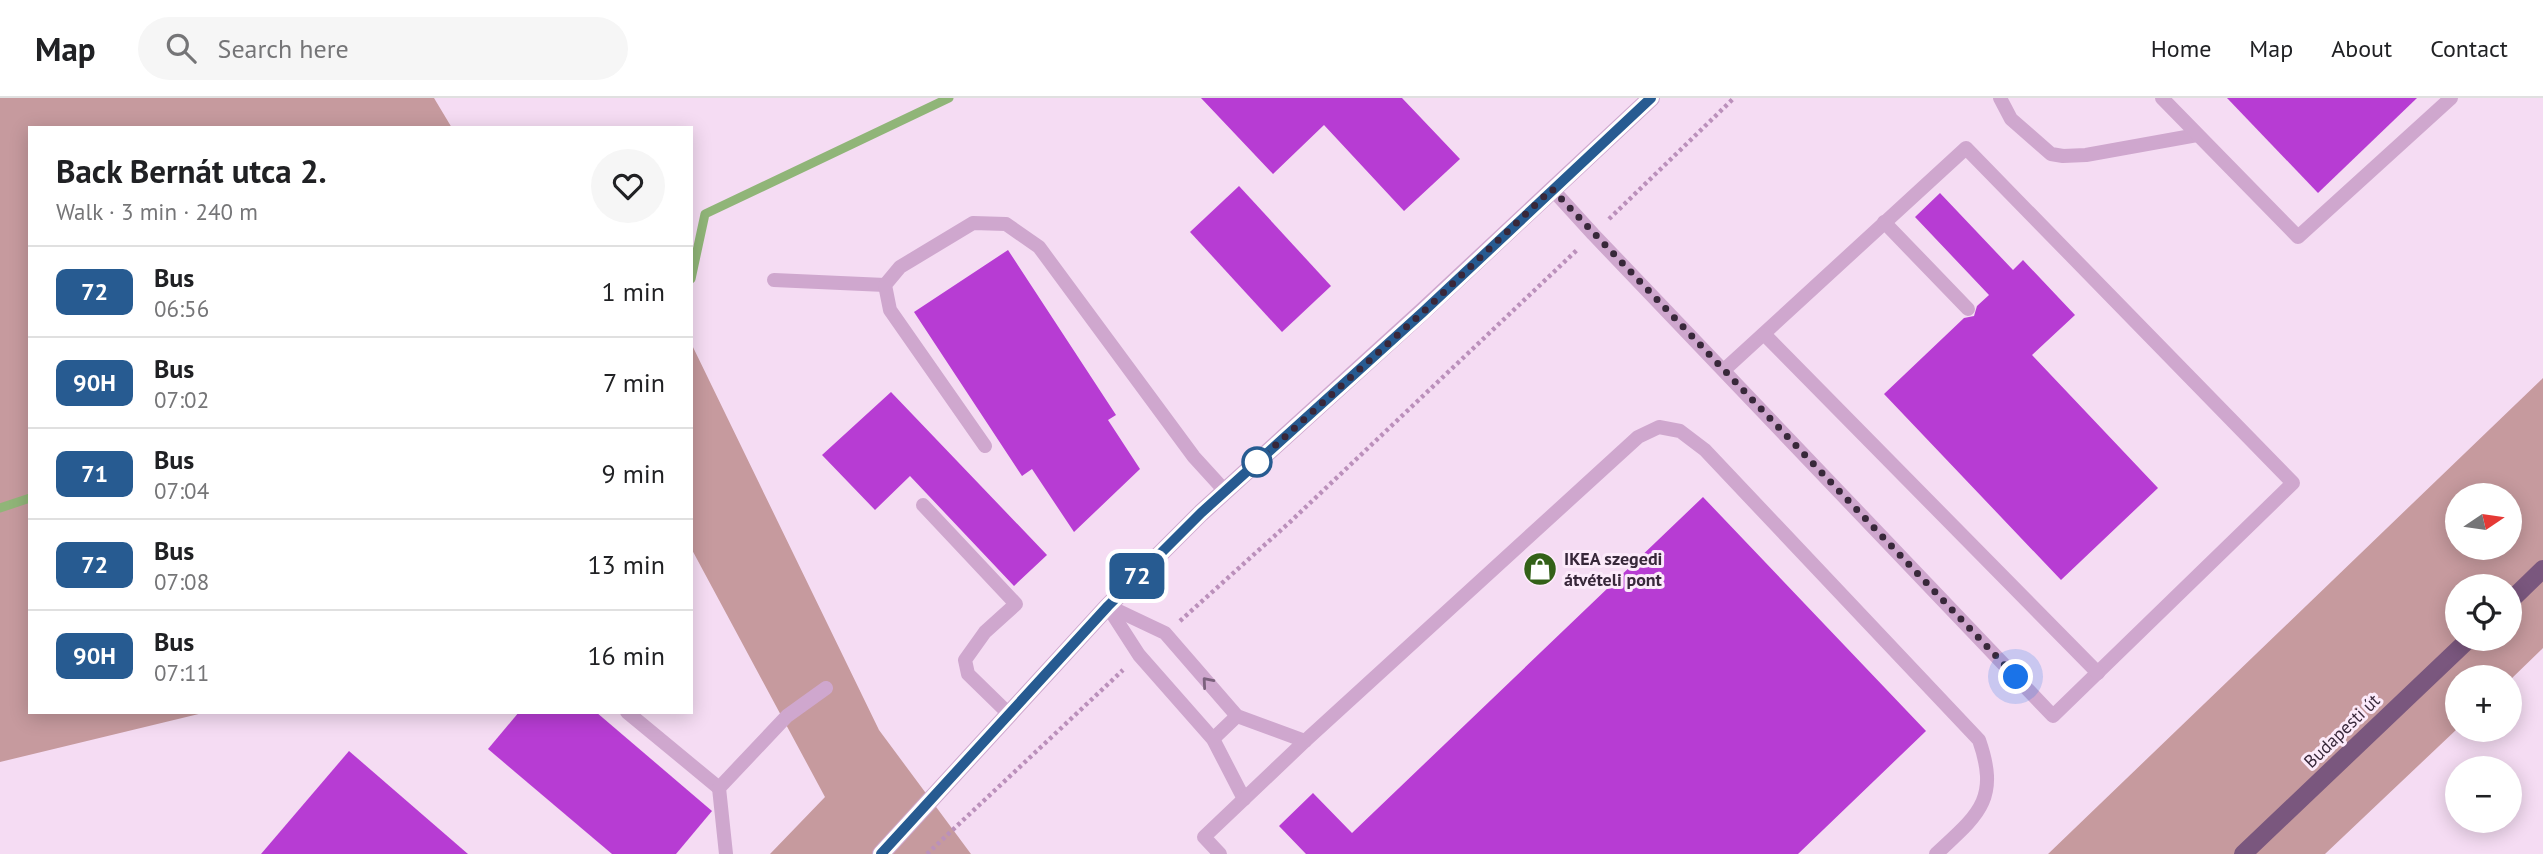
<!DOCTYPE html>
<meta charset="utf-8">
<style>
:root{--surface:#fff;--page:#f6f6f6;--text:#202124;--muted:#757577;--line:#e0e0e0}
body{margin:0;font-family:"PT Sans",sans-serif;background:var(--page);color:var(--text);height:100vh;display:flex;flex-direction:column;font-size:26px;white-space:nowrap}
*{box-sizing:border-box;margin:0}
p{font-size:23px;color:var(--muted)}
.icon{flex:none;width:38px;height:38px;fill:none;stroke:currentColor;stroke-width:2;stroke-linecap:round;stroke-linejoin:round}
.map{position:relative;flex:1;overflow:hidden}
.drawer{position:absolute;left:28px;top:28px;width:665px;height:588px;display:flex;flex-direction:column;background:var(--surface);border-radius:0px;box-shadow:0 4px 18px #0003}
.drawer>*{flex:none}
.badge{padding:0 14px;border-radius:10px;font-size:24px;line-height:46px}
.needle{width:46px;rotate:77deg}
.fabs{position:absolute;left:2445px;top:385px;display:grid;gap:14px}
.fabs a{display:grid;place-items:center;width:77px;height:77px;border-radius:50%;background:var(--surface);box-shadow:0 4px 18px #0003;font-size:35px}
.you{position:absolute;width:35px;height:35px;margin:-18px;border:5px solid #fff;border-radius:50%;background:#1a73e8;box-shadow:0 0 0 10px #1a73e833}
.map>.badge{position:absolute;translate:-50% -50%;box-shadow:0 0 0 4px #fff}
.round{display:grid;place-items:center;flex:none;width:74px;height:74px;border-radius:37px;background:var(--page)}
.overview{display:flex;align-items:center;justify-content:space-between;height:119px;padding:0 28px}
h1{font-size:33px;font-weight:800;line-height:52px}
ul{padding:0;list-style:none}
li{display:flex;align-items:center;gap:21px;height:91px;padding:0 28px;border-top:2px solid var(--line)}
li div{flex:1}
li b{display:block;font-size:26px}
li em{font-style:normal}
li .badge{min-width:77px;font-weight:700;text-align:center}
header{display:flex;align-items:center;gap:42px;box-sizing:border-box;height:98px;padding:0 35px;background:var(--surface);border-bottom:2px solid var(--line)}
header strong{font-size:33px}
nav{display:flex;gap:38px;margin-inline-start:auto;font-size:24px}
.search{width:490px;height:63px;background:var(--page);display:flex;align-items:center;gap:18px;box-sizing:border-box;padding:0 24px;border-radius:38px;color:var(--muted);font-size:26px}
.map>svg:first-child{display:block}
.green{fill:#c69a9e;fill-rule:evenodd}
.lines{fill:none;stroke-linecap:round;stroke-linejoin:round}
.stream{stroke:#90b578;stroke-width:9}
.building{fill:#b73cd3}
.path{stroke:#bb90bb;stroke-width:4.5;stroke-dasharray:3.5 3.5;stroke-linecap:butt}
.lane{stroke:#cfa7ce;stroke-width:14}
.street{stroke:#cfa7ce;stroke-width:18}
.primary{stroke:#7a577e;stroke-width:18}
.oneway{stroke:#7c617d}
.line-casing{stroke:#fff;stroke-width:16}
.line{stroke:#275b91;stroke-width:10}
.walk{stroke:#38283a;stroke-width:7;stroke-dasharray:0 12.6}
.stop-dot{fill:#fff;stroke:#275b91;stroke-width:3.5}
.labels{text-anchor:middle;stroke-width:6;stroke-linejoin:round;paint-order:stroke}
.poi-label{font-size:18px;font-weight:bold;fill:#38283a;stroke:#fceafa;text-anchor:start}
.street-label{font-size:18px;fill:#38283a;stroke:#fceafa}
</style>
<header>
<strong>Map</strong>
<div class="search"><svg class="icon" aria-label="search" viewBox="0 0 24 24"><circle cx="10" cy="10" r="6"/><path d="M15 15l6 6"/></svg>Search here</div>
<nav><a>Home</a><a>Map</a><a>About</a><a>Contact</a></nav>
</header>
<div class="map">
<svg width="2543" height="756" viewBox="0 0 2543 756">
<rect width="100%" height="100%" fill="#f5dcf3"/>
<g class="green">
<path d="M0 0H434L452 30H30V614H207L0 664Z"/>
<path d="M691 245 879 632 971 756H770L825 699 691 450Z"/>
<path d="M2543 280V550L2510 582V579H2457V631L2325 756H2048ZM2457 397H2510V450H2457ZM2457 488H2510V541H2457Z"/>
</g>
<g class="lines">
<g class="stream">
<path d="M691 181 705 116 949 0"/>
<path d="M0 410 30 400"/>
</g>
</g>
<g class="building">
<path d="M1201 0H1402L1460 61 1404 113 1324 27 1273 76Z"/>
<path d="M2227 0H2417L2318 95Z"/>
<path d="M1239 88 1331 188 1282 234 1190 134Z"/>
<path d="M1940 95 2013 172 2023 162 2075 217 2032 257 2158 390 2061 482 1884 296 1964 220 1974 218 1977 208 1989 197 1915 119Z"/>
<path d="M1008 152 1116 317 1108 322 1140 371 1074 434 1032 371 1022 378 914 214Z"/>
<path d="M891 294 1047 457 1014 488 910 378 875 412 822 357Z"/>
<path d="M1703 399 1926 633 1798 756H1306L1279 728 1313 695 1352 735Z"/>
<path d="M519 614H596L712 713 676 756H612L488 651Z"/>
<path d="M349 653 468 756H261Z"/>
</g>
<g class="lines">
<g class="path">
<path d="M1609 121 1734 0"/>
<path d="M1180 523 1290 424 1578 151"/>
<path d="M927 756 1123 572"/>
</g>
<g class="lane">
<path d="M2000 0 2011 21 2051 56 2063 58 2086 57 2197 37"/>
<path d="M2162 0 2298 139 2451 0"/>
<path d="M1552 91 1593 136 2053 618 2293 385 1966 50 1724 272"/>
<path d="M1884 124 1968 211"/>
<path d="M774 182 885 187"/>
<path d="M1764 236 2098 575"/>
<path d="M985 348 890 212 885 187 900 169 973 125 1006 126 1039 149 1194 359 1225 393"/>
<path d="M923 407 1016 506 985 534 965 562 968 576 1009 616"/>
<path d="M1108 508 1165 535 1237 618 1305 643"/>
<path d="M1108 509 1139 557 1213 641 1244 701"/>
<path d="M627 614 719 690"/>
<path d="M1213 641 1237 618"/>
<path d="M726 756 719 690 787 618 826 590"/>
<path d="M1220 756 1204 739 1305 643 1638 339 1659 329 1680 333 1705 352 1979 642C2000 702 1978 717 1936 756"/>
</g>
<path class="street" d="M881 756 1108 508 1201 415 1423 213 1651 0"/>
<g class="primary">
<path d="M2510 503 2543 471"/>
<path d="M2243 756 2469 541"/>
</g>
</g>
<defs><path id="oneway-chevron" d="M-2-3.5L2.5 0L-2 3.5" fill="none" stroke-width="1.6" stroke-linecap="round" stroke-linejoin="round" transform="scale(1.75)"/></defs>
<use class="oneway" href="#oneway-chevron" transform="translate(1207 584) rotate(-131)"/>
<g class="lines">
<g class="line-casing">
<path id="line" d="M881 756 1108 508 1201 415 1423 214 1651 0"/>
</g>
<use href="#line" class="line"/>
<path class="walk" d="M1257 364 1423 214 1552 91 2016 579"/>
</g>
<defs>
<g id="shop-disc" transform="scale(1.75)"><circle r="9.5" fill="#336118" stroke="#fceafa"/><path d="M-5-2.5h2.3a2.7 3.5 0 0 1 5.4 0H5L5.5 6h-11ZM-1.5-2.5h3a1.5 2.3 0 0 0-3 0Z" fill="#fff"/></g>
</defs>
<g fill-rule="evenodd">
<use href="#shop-disc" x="1540" y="471"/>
</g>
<circle class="stop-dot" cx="1257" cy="364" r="14"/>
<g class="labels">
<g class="poi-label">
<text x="1564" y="467">IKEA szegedi<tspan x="1564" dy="21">átvételi pont</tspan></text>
</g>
<g class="street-label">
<text transform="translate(2342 633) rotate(-44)" y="6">Budapesti út</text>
</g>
</g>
</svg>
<div class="fabs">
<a><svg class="needle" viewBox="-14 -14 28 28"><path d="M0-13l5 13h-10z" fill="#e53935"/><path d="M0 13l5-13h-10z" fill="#757577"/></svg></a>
<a><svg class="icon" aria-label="locate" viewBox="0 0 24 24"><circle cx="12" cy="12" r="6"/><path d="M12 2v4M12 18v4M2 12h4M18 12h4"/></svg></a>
<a>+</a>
<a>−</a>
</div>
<div class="you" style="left:2016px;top:579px"></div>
<b class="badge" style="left:1137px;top:478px;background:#275b91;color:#fff">72</b>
<section class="drawer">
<div class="overview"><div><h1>Back Bernát utca 2.</h1><p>Walk · 3 min · 240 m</p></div><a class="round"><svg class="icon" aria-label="heart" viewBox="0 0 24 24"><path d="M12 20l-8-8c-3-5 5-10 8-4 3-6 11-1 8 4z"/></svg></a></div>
<ul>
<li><span class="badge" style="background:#275b91;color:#fff">72</span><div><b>Bus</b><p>06:56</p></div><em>1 min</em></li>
<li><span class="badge" style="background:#275b91;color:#fff">90H</span><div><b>Bus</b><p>07:02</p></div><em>7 min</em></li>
<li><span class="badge" style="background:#275b91;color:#fff">71</span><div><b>Bus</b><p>07:04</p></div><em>9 min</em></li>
<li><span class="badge" style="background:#275b91;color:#fff">72</span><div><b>Bus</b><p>07:08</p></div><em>13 min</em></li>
<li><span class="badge" style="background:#275b91;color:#fff">90H</span><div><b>Bus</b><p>07:11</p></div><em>16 min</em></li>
</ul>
</section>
</div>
